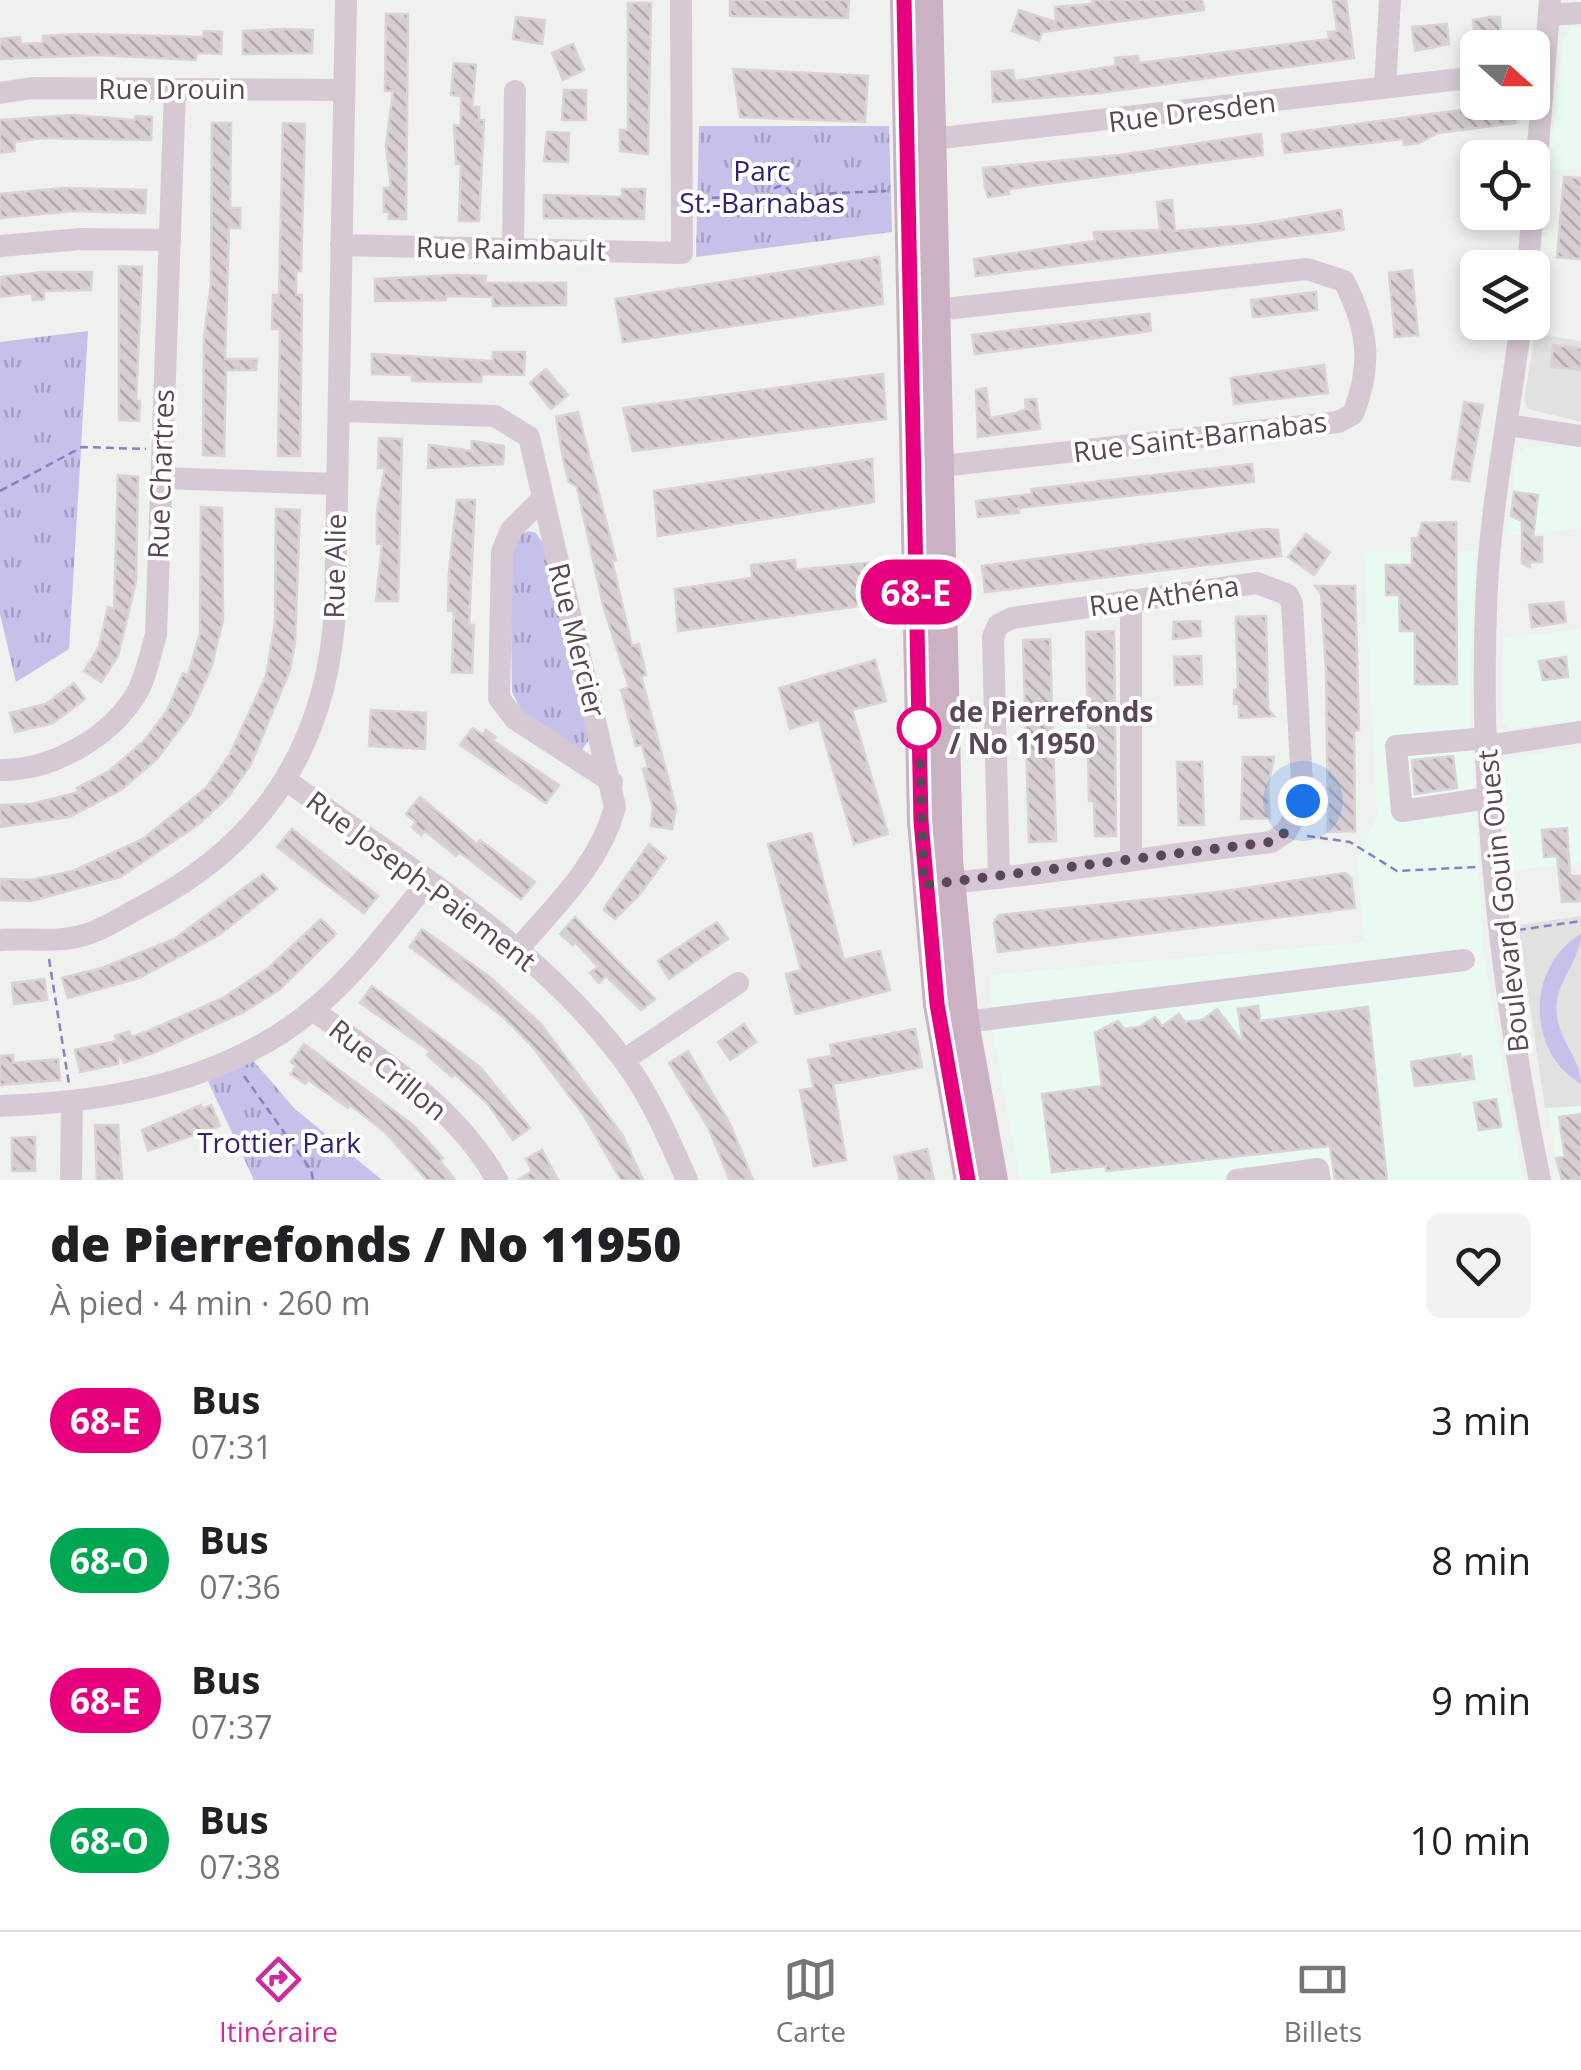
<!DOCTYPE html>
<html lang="fr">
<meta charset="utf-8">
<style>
:root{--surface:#fff;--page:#f2f2f2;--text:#202124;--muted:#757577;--line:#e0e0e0;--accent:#cd2c9d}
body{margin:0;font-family:"Open Sans",sans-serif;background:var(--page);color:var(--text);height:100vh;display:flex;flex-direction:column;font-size:38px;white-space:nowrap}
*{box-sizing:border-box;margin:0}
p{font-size:32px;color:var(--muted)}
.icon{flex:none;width:55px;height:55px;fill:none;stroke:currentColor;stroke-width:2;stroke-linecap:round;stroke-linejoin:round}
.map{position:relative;height:1180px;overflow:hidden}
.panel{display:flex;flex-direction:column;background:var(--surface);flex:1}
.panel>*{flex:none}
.badge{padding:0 20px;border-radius:32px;font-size:35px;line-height:65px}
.needle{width:65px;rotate:111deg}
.fabs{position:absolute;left:1460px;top:30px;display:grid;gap:20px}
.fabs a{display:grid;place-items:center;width:90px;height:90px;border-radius:15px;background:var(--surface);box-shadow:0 5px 15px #0003;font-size:50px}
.you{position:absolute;width:50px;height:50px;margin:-25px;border:8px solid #fff;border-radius:50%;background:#1a73e8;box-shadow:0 0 0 15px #1a73e833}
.map>.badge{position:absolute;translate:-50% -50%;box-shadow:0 0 0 5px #fff}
.round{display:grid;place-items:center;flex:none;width:105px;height:105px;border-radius:15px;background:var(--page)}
.headline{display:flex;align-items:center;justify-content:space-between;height:170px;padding:0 50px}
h1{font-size:48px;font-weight:800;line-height:75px}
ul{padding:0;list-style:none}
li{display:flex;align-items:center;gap:30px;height:140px;padding:0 50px}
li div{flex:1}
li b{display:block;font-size:38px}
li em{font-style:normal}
li .badge{min-width:110px;font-weight:700;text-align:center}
.tab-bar{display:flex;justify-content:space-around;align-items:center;height:140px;border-top:2px solid var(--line);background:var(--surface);font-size:28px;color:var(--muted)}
.tab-bar a{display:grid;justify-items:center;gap:5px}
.tab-bar .on{color:var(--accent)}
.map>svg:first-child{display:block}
.commercial{fill:#e9faf1}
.education{fill:#e0e2e0}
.grass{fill:url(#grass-tufts)}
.pitch{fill:#c6c1ea}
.building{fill:url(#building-back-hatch);stroke:#d9d3d6;stroke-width:2.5}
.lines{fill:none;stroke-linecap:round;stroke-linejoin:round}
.path{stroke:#8e7dc4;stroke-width:2.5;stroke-dasharray:8 5;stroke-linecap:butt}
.minor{stroke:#d7c9d4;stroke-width:22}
.major{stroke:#cab1c4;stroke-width:28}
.line-casing{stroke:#fff;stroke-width:22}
.line{stroke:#e6007e;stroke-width:15}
.walk{stroke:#5a4856;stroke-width:10;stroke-dasharray:0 18}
.stop-dot{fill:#fff;stroke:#e6007e;stroke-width:5}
.labels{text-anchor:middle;stroke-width:8;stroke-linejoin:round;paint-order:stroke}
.street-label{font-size:28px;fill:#5a4856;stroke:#fff}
.park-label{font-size:28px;fill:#342174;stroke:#fff}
.stop-label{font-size:28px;font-weight:bold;fill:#5a4856;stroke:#fff;text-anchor:start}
</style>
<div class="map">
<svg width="1581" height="1180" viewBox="0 0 1581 1180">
<defs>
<pattern id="grass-tufts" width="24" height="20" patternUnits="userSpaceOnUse" patternTransform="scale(2.5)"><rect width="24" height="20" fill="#c6c1ea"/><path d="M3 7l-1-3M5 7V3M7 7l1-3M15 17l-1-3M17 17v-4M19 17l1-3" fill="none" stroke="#a49fc0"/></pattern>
<pattern id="building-back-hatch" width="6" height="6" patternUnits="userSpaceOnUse" patternTransform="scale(2.5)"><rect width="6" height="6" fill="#d6ced3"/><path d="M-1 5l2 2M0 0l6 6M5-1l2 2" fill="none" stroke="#b1a9ae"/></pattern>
</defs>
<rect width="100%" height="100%" fill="#eff1ee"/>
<g class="commercial">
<path d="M1571 27H1581V168L1548 172 1563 41Z"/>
<path d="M1528 446 1581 447V528L1507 536 1517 453Z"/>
<path d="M1476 551 1469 696 1484 959 1523 1180H1020L993 1032 990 975 1365 942 1356 861 1377 816 1364 552Z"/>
<path d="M1581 629V720L1510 728 1503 722V638Z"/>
<path d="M1581 747V862L1508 871 1502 764 1507 759Z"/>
<path d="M1581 1104V1180H1559L1548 1107Z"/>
</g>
<g class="education">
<path d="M1535 334 1581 341V422L1528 409 1524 400Z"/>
<path d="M1581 916V1106L1545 1108 1518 925Z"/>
</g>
<g class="grass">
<path d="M699 126H889L892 232 696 257Z"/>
<path d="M88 331 69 649 16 682 0 614V342Z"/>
<path d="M528 531 536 533 544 545 591 737 582 750 523 714 512 692 510 554 517 536Z"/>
<path d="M251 1058 295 1109 382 1180H254L207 1079Z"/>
</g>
<path class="pitch" d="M1581 934C1581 963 1552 983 1557 1017 1561 1044 1581 1059 1581 1084 1526 1052 1526 966 1581 934Z"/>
<g class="building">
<path d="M730 0H849L848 18 730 16Z"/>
<path d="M1092 0H1202L1204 10 1042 32 1039 41 1012 31 1019 10 1056 22 1055 7 1093 4Z"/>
<path d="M1333 0H1346L1354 58 1100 93 993 102 992 72 1013 70 1015 81 1116 66 1115 58 1138 56 1139 63 1329 39 1328 32 1337 31Z"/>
<path d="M628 3H651L648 154 620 151V130H628Z"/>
<path d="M386 14H408L406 219H389V212H384V188H391L386 146 393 91H385Z"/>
<path d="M516 17 545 20 542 44 513 39Z"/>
<path d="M1490 17H1500L1501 46H1476L1473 20Z"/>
<path d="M1447 24 1449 44 1415 51 1412 27Z"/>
<path d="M284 29 313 30 312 53 243 54V31Z"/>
<path d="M204 31 222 32 221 54 196 53V60L98 55 0 59V39L20 37 21 44 43 43V36L82 34 203 37Z"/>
<path d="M573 44 584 70 563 80 552 53Z"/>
<path d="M454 63 476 65 472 107H479V120H484L479 221H459L461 164H456L454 125 461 126V96L451 95Z"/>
<path d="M733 69 868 76 865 122 740 117Z"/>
<path d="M564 90H586V120H562Z"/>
<path d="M1514 103 1516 123 1438 133 1419 143 1404 145 1403 139 1285 153 1282 141V134Z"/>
<path d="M73 115 135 120V116L152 117 151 140 42 138 14 142 15 151 0 153V120Z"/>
<path d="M212 123H231L230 208H240V228H229L225 359H257L256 370H226L224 456 203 455 204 337 211 283Z"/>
<path d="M283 123 305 124 301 271H296V295H302L300 456H278L280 329H272L273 295H279Z"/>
<path d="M547 132 569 133 568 162 544 161Z"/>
<path d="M1261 134 1263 155 1009 189V194L988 197 985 187 983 168 1120 155Z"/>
<path d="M1564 177 1581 178V259L1557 257Z"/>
<path d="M64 188 146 190 145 213 73 211 0 218V194Z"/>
<path d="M622 189H645L644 219 544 218V195L622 197Z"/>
<path d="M1172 200 1175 231 1252 225 1341 210 1344 230 976 276 974 259 1095 241 1094 232 1160 230 1157 202Z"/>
<path d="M879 257 883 304 623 342 615 299Z"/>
<path d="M119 266 142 267 136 401H140L139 421 119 420Z"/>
<path d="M1412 270 1418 335 1395 337 1389 273Z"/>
<path d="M43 272H92L91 290 44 291V299L33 300 32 293 0 297V277Z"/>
<path d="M456 275 486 276 485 283H566V305L493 306V297L446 296V300L375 301V279Z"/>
<path d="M1316 292 1317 310 1253 317 1251 300Z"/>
<path d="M1149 314 1151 331 975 354 972 335Z"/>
<path d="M1553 345 1581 348V370L1551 367Z"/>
<path d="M493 352H525L524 375 482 374 481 382 412 381V375L372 374V354L493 361Z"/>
<path d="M1324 365 1328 393 1234 404 1231 378Z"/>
<path d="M546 369 568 395 551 409 530 383Z"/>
<path d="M883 374 886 419 633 451 623 408Z"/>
<path d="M986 388 990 418 1017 413 1026 409 1025 400 1036 399 1040 429 978 437 976 390Z"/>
<path d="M1464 402 1483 405 1469 481 1452 479Z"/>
<path d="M578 412 616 560 612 561 632 646 639 644 646 675 641 676 676 808 672 829 651 826 653 809 643 769 648 767 642 745 636 746 621 690 629 687 603 605 577 487 569 482 563 458 556 417Z"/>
<path d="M379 438 402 439 398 601H376L382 544H377V512L385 468H378Z"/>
<path d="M472 441 504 446 503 464 428 468 429 445 472 451Z"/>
<path d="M872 459 874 502 658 536 654 491Z"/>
<path d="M1252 464 1254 482 1018 508 1019 513 978 517 976 501 1032 494 1031 489Z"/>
<path d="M118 475 138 477 136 581 118 656 101 682 84 671 99 647 108 607 114 609Z"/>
<path d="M1514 492 1538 495 1533 537H1542V562H1530V567L1522 563V521L1511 516Z"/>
<path d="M457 500H475L469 625H474L472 673 452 672 454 611H448L449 571Z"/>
<path d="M201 507 222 508 223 620 211 668 190 715 157 759 121 790 69 817 0 827V805L31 804 79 792 77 788 109 771 144 741 167 711 183 673 188 675 200 633Z"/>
<path d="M276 509 300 510 295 642 290 670 250 766 228 797 199 824 120 877 31 901 0 900V879L31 880 73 871 143 839 206 788 230 754 266 676 275 623Z"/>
<path d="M1456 522 1457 684H1415V631H1400L1399 595H1386V565H1412V538H1418L1422 523Z"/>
<path d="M1264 529 1278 530 1281 556 985 592 982 566Z"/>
<path d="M1306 534 1330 552 1314 575 1288 557Z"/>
<path d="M795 560 796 570 885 561 889 602 678 631 675 589 752 578 751 565Z"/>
<path d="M1315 586H1355L1359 730 1354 731 1355 831 1328 832 1326 670 1321 593Z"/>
<path d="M1563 602 1566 622 1532 627 1529 605Z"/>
<path d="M1266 616 1268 709 1274 716 1239 718V703L1234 704V690L1238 689 1236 617Z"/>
<path d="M1200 621 1201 636 1173 639 1174 622Z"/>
<path d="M1114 631 1116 836H1095L1094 801H1089L1086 632Z"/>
<path d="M1050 639 1056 841 1029 842 1023 640Z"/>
<path d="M1201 656 1202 684 1175 685 1174 657Z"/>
<path d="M1566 657 1568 677 1543 680 1539 661Z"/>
<path d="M875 660 886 701 852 710 888 834 854 844 819 720 790 729 779 688Z"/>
<path d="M74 683 85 699 53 723 15 732 10 713 46 704Z"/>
<path d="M371 710 426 713 425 749 369 746Z"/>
<path d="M473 728 483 735 486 730 496 737 493 741 559 785 546 803 460 745Z"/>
<path d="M1453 756 1457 788 1415 794 1412 760Z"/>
<path d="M1243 757H1274L1268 785 1270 818 1241 819Z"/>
<path d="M1177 762H1202L1204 825H1179Z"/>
<path d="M420 797 477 844 480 840 535 882 521 899 459 852 456 856 425 831 421 835 412 827 416 822 406 814Z"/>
<path d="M1567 828 1570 876H1581V901L1562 902 1557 856 1544 857 1542 830Z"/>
<path d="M292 829 378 896 364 913 277 847Z"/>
<path d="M811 833 844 960 880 951 890 990 796 1014 786 974 801 970 768 844Z"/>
<path d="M649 844 666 858 640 894 615 919 604 910 606 905Z"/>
<path d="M1345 873 1351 878 1355 908 998 952 994 922 999 915 1219 892Z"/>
<path d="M263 874 277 889 219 935 139 978 68 998 62 978 102 968 174 939Z"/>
<path d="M575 917 655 999 641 1010 606 976 599 983 590 973 598 967 575 942 573 945 560 934Z"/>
<path d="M321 919 336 934 280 989 244 1012 153 1053 124 1063 118 1051V1064L80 1072 75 1050 117 1041 115 1036 129 1031 131 1037 148 1031 223 998 267 969Z"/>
<path d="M717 922 728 939 669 979 658 961Z"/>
<path d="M422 929 490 977 542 1025 623 1136 643 1180H621L583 1114 532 1046 502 1016 410 947Z"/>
<path d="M44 979 47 1000 14 1004 12 983Z"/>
<path d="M372 986 480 1067 530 1128 513 1140 488 1104 455 1074 452 1077 427 1055 430 1051 360 1003Z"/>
<path d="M1258 1006 1260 1021 1368 1007 1387 1180H1335L1330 1146 1106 1171V1166L1052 1172 1042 1094 1102 1086 1095 1033 1118 1021 1124 1029 1140 1027 1155 1017 1162 1026 1179 1014 1185 1022 1202 1020 1217 1009 1243 1043 1238 1009Z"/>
<path d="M744 1024 756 1042 730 1060 718 1042Z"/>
<path d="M915 1029 922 1067 833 1084 846 1160 814 1166 800 1090 814 1088 808 1060 832 1056 830 1045Z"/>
<path d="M304 1044 413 1125 443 1158 440 1161 455 1180H427L385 1132 350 1105 348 1108 308 1080 305 1084 291 1074 296 1066 291 1062Z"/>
<path d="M688 1051 731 1126 753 1180H730L708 1127 669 1063Z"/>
<path d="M1460 1054V1058L1471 1056 1474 1079 1415 1086 1411 1062Z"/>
<path d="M13 1055V1063L58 1059 60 1080 0 1085V1056Z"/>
<path d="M1496 1099 1501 1127 1479 1130 1474 1103Z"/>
<path d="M201 1105 202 1109 211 1105 220 1126 148 1151 142 1130Z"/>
<path d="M1581 1114V1180H1562L1556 1158 1565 1157 1559 1117Z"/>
<path d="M95 1125H118L122 1180H97Z"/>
<path d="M35 1137V1171H12V1138Z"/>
<path d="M927 1149 934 1180H900L894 1157Z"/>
<path d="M542 1150 558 1180H518L532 1171 526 1159Z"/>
</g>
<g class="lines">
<g class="path">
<circle cx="781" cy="196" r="10"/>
<path d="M790 195 886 191"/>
<path d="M699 198 771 196"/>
<path d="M0 491 82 447 146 449"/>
<path d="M1307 836 1350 842 1397 871 1476 867"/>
<path d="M1518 930 1581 921"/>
<path d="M49 959 69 1084"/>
<path d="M244 1076 311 1170 313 1180"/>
</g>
<g class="minor">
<path d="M1549 15 1581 13"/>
<path d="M1385 87 1390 0"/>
<path d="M0 93 32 88 344 90"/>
<path d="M915 141 1478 77"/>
<path d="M341 245 682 253 681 0"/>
<path d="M0 246 81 239 170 240"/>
<path d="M513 249 515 91"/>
<path d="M1528 268 1550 0"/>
<path d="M1521 322C1510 410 1492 498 1487 585 1477 784 1500 986 1540 1180"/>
<path d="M341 411 495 416 529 437 615 807C600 864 556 905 518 949"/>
<path d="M1508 425 1581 436"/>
<path d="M924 468 1338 422 1353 414C1373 364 1368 329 1344 281L1307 269 936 310"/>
<path d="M161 478 337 484"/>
<path d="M543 498 511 530 502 552 499 698 515 719 612 782"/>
<path d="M1131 600V858"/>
<path d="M1487 738 1396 746 1402 811 1488 798"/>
<path d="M1487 746 1581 732"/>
<path d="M0 770C50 771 108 739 135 696 146 679 150 654 156 635L175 89"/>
<path d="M286 780C402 865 535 942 622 1058 650 1094 669 1140 687 1180"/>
<path d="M936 884C1048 875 1159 855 1271 842L1286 832 1303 801 1292 604 1288 595 1257 583 1012 618 998 625 993 637 999 878"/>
<path d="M0 940C26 938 59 943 84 935 103 930 122 917 139 908 261 847 326 748 335 612L346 0"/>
<path d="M313 1010C379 1059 456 1106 497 1180"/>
<path d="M949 1024 1464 960"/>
<path d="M624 1060 738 983"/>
<path d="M0 1106C111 1102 227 1082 315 1008 358 972 391 926 427 883"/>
<path d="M71 1180 72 1103"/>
<path d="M1237 1180 1318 1169 1320 1180"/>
</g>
<g class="major">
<path d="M904 0 921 821 937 1004 968 1180"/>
<path d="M929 0 949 860 965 1022 994 1180"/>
</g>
</g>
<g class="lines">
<g class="line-casing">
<path id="line" d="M904 0 921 821 937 1004 968 1180"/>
</g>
<use href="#line" class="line"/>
<path class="walk" d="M919 728 924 885 1270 842 1286 832 1303 801"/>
</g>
<circle class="stop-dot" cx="919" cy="728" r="20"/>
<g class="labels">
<g class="street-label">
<text x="172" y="99">Rue Drouin</text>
<text transform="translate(1192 112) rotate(-7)" y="10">Rue Dresden</text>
<text transform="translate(511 249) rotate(1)" y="10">Rue Raimbault</text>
<text transform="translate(1200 437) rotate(-7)" y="10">Rue Saint-Barnabas</text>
<text transform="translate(161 474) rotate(-88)" y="10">Rue Chartres</text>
<text transform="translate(335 566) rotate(-89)" y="10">Rue Alie</text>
<text transform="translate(1164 596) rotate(-8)" y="10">Rue Athéna</text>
<text transform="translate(577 640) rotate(76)" y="10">Rue Mercier</text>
<text transform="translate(421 881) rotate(37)" y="10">Rue Joseph-Paiement</text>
<text transform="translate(1503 901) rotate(-96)" y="10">Boulevard Gouin Ouest</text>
<text transform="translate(388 1070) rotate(39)" y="10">Rue Crillon</text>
</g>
<g class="park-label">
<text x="762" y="181">Parc<tspan x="762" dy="32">St.-Barnabas</tspan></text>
<text x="279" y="1153">Trottier Park</text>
</g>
<g class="stop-label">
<text x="949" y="722">de Pierrefonds<tspan x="949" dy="32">/ No 11950</tspan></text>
</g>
</g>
</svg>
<div class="fabs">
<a><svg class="needle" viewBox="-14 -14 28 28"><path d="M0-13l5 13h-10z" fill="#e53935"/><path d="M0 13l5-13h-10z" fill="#757577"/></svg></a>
<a><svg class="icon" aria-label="locate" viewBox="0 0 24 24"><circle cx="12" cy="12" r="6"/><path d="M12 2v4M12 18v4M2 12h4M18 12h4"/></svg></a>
<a><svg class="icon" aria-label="layers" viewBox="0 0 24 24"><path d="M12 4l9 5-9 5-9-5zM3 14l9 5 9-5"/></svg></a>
</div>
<div class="you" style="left:1303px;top:801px"></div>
<b class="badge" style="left:916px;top:592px;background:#e6007e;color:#fff">68-E</b>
</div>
<section class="panel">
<div class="headline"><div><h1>de Pierrefonds / No 11950</h1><p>À pied · 4 min · 260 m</p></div><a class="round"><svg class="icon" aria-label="heart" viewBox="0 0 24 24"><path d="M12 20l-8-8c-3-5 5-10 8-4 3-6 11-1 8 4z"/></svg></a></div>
<ul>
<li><span class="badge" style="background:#e6007e;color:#fff">68-E</span><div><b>Bus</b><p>07:31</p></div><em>3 min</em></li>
<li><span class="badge" style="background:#00a651;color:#fff">68-O</span><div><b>Bus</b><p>07:36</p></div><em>8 min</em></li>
<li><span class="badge" style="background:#e6007e;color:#fff">68-E</span><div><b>Bus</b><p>07:37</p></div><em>9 min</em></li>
<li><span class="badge" style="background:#00a651;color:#fff">68-O</span><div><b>Bus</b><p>07:38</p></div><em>10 min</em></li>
</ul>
</section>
<nav class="tab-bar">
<a class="on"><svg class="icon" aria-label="directions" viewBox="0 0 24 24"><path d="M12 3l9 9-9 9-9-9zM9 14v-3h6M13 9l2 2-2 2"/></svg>Itinéraire</a>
<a><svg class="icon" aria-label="map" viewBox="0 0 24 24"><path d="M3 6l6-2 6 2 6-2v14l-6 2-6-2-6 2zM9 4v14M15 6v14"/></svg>Carte</a>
<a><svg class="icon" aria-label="tickets" viewBox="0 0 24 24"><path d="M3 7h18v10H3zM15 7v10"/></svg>Billets</a>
</nav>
